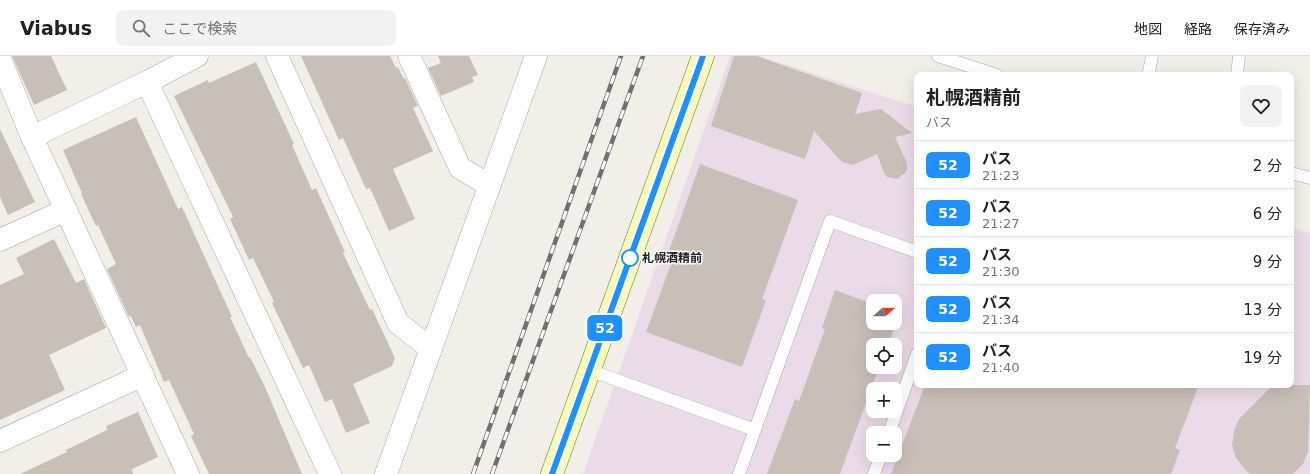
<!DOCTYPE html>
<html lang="ja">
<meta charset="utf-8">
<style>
:root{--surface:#fff;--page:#f2f2f2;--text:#202124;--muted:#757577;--line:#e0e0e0}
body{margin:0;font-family:"DejaVu Sans","Noto Sans JP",sans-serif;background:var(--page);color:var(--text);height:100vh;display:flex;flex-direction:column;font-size:15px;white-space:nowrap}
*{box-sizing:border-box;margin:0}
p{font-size:13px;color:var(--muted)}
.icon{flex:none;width:22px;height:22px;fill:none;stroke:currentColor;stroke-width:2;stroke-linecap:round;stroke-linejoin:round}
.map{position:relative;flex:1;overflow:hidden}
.details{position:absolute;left:914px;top:16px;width:380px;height:316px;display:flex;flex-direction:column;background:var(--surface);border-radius:8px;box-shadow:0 4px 16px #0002}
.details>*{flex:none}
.badge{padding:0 8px;border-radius:6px;font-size:14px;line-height:26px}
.needle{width:26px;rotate:70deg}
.fabs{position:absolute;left:866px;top:238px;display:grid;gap:8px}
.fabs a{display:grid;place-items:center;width:36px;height:36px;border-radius:8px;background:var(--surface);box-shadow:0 4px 16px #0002;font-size:20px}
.map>.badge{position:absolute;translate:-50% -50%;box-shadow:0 0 0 2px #fff}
.round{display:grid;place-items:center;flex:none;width:42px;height:42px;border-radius:8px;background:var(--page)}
.head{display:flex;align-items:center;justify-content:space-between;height:68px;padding:0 12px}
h1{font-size:19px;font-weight:700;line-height:30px}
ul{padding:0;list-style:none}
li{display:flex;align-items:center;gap:12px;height:48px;padding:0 12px;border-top:1px solid var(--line)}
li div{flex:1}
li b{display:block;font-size:15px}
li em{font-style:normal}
li .badge{min-width:44px;font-weight:700;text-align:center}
header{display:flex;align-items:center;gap:24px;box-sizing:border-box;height:56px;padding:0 20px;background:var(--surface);border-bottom:1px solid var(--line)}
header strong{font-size:19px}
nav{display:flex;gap:22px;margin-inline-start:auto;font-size:14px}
.search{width:280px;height:36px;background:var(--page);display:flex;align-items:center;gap:10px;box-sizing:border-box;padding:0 14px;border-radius:8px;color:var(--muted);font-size:15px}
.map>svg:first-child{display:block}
.industrial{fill:#ebdbe8;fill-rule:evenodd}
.building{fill:#c7bfb8}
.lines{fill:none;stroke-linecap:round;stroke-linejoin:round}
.lane-casing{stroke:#a9a9a9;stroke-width:13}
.street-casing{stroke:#a9a9a9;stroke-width:23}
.secondary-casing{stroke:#707d05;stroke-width:23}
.lane{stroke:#fff;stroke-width:12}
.street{stroke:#fff;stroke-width:22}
.secondary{stroke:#f7fabf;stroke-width:22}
.rail-casing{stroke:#707070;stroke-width:4.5}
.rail{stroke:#fff;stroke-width:3;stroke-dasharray:9;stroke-linecap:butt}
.line-casing{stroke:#fff;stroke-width:9}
.line{stroke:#1e90ff;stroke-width:6}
.stop-dot{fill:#fff;stroke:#1e90ff;stroke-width:2}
.labels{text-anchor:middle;stroke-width:3;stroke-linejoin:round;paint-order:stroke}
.stop-label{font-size:12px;font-weight:bold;fill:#222;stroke:#fff;text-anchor:start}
</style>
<header>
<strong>Viabus</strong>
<div class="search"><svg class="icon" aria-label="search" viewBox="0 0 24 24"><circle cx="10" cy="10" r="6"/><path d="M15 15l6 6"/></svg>ここで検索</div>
<nav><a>地図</a><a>経路</a><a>保存済み</a></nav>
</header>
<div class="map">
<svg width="1310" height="418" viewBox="0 0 1310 418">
<rect width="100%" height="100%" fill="#f2efe9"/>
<path class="industrial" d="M730 0H759L917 51V329H1291V171L1310 177V418H583ZM873 245H895V267H873ZM873 289H895V311H873ZM873 333H895V355H873ZM873 377H895V399H873Z"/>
<g class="building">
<path d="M12 0H51L67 34 34 49Z"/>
<path d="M301 0H390L396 12 398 11 404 23 405 22 418 50 413 52 433 95 393 113 415 163 389 175 370 132 366 133 343 82 339 84Z"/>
<path d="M438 0H469L478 19 472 21 474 26 441 40 428 12 441 7Z"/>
<path d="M734 0H756L862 37 855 58 881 53 912 77 895 81 907 107V113L905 117 897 123 887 121 884 117 877 98 853 109 842 106 814 75 805 103 711 70Z"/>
<path d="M256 6 294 88 292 89 312 134 316 132 345 196 343 197 370 254 372 253 395 302 392 310 353 328 370 367 346 377 332 343 325 346 309 309 303 312 272 247 274 246 253 202 249 204 230 163 233 161 174 40 208 24 209 27Z"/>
<path d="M136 61 178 153 182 151 232 261H230L249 302 250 301 265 331 302 418H209L191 380 194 378 169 324 164 326 140 269 136 271 131 260 129 261 107 213 116 208 98 169 96 170 81 138 82 137 63 94Z"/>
<path d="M0 73 35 146 8 159 0 141Z"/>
<path d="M700 108 798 144 762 243 766 244 742 311 646 276 675 197 669 195Z"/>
<path d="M54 183 76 227 84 223 106 272 49 299 65 334 0 364V229L24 218 16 202Z"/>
<path d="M835 234 873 248V267H895V256L899 258 888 289H873V311H879L840 418H767L795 343 799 345 825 273 822 272Z"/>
<path d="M925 329H1199L1175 392 1180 394 1171 418H891Z"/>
<path d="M1273 329H1310L1308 395 1303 408 1293 418H1251L1246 415 1236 402 1232 389 1234 375 1239 363Z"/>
<path d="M138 356 158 401 132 413 133 418H20L67 396 66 394 107 374 106 370Z"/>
</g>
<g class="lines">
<g class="lane-casing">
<g id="lane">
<path d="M938 0 997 19"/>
<path d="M1148 19 1150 11 1152 0"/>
<path d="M1237 19 1239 0"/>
<path d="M1291 117 1310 122"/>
<path d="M589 314 755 374"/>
<path d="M889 377 917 298"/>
<path d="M739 418 830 165 917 196"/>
<path d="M874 418 881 399"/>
</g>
</g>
<g class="street-casing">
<g id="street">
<path d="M277 0 398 267 431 293"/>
<path d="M409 0 460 112 489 129"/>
<path d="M0 3 32 81 188 418"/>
<path d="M147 26 330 418"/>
<path d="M32 81 147 26 197 0"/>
<path d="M0 184 66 154"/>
<path d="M0 385 143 319"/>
<path d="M386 418 536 0"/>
</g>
</g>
<g class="secondary-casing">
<path id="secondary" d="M552 418 703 0"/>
</g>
<use href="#lane" class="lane"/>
<use href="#street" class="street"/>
<use href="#secondary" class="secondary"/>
<g class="rail-casing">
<g id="rail">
<path d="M473 418 621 0"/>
<path d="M492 418 643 0"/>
</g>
</g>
<use href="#rail" class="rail"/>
</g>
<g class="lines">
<g class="line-casing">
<path id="line" d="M552 418 703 0"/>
</g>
<use href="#line" class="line"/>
</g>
<circle class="stop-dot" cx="630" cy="202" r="8"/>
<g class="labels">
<g class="stop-label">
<text x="642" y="206">札幌酒精前</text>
</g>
</g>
</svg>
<div class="fabs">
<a><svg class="needle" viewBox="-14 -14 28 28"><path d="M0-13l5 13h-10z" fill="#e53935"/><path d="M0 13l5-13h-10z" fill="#757577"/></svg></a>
<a><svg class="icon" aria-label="locate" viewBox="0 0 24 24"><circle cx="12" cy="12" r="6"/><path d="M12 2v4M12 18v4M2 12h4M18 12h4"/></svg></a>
<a>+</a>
<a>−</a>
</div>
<b class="badge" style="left:605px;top:272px;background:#1e90ff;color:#fff">52</b>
<section class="details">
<div class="head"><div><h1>札幌酒精前</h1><p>バス</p></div><a class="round"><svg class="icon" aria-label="heart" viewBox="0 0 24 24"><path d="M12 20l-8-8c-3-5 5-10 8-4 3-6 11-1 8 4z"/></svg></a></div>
<ul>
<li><span class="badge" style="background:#1e90ff;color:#fff">52</span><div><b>バス</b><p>21:23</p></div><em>2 分</em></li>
<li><span class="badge" style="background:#1e90ff;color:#fff">52</span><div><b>バス</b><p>21:27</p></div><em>6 分</em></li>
<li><span class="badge" style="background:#1e90ff;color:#fff">52</span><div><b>バス</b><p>21:30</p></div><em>9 分</em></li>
<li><span class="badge" style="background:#1e90ff;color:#fff">52</span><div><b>バス</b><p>21:34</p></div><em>13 分</em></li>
<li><span class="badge" style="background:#1e90ff;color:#fff">52</span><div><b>バス</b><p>21:40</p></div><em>19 分</em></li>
</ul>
</section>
</div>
